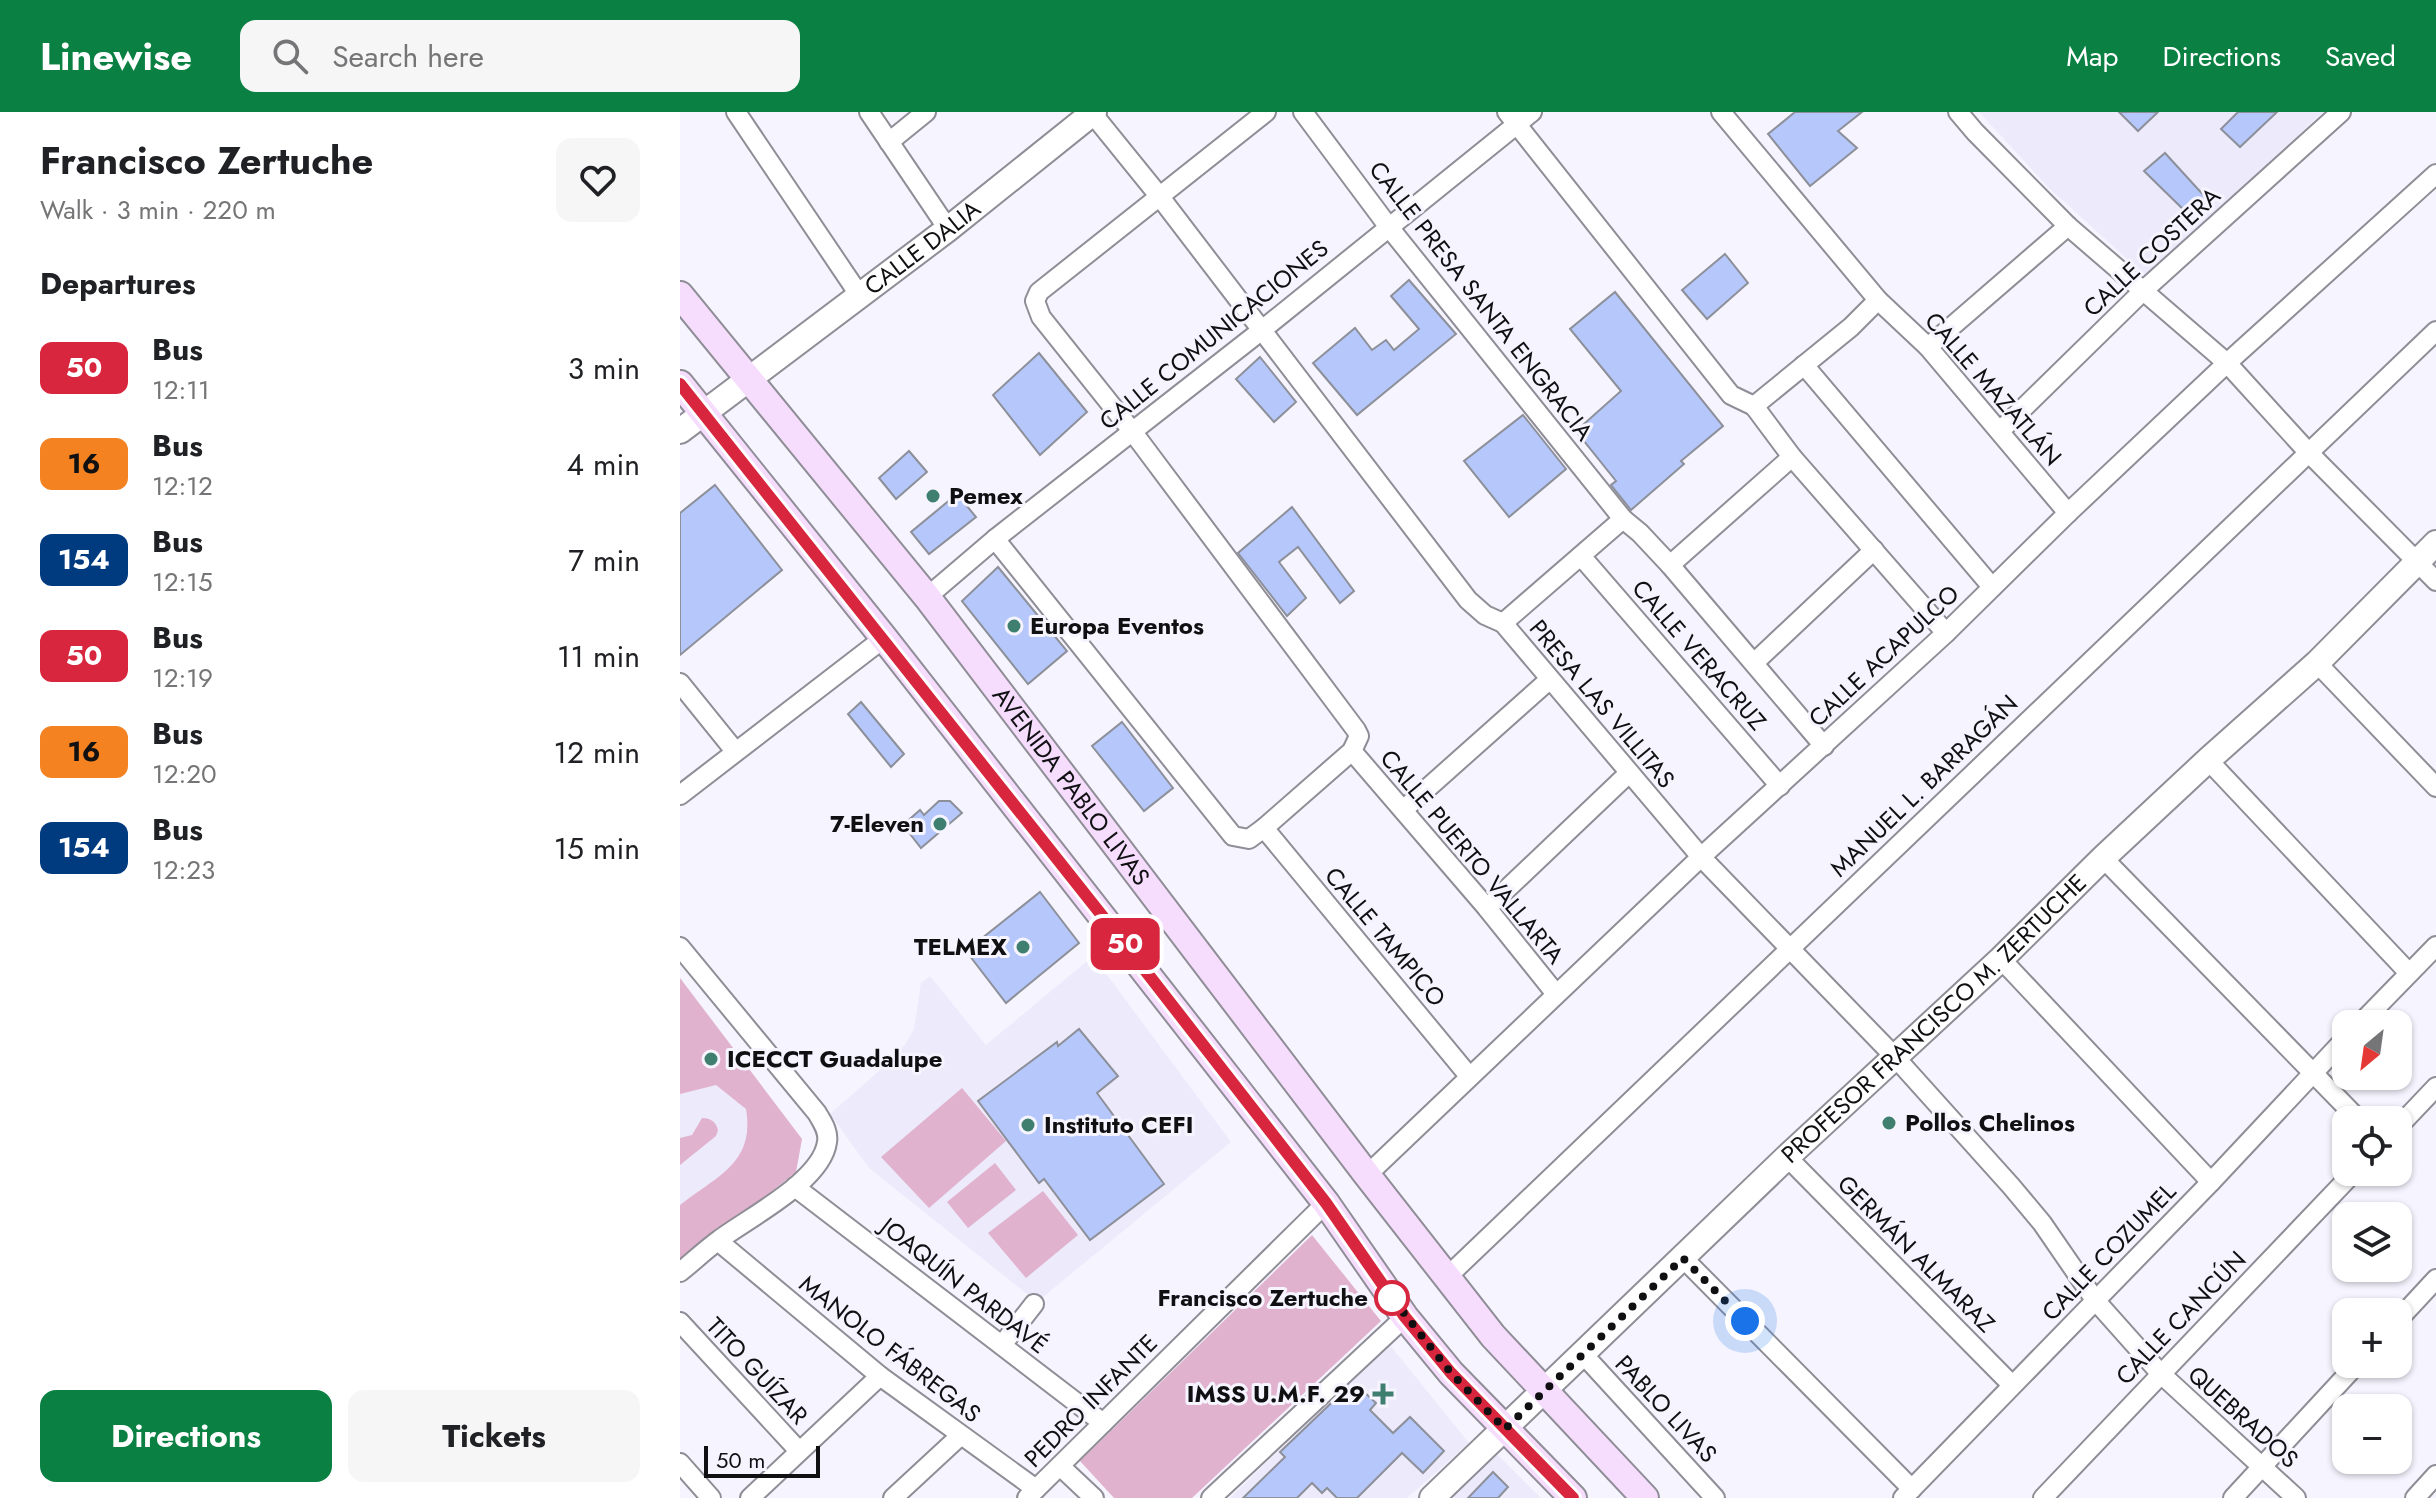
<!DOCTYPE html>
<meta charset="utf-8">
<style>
:root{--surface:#fff;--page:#f6f6f6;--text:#202124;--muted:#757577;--accent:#0b8043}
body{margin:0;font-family:Jost,sans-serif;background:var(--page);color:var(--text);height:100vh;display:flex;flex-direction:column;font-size:30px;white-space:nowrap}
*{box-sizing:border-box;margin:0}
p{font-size:26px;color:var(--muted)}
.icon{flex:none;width:44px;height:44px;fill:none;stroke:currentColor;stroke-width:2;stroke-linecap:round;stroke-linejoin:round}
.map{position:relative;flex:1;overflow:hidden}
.drawer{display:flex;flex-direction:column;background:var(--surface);width:680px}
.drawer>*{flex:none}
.badge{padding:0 16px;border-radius:12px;font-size:28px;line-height:52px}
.needle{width:52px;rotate:209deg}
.controls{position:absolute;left:1652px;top:898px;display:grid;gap:16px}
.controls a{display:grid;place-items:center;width:80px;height:80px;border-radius:16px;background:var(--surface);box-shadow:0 2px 6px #0004;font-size:40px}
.scale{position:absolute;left:24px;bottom:20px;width:116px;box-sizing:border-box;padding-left:8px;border:4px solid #101013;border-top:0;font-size:22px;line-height:28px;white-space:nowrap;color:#101013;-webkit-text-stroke:6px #f6f4fe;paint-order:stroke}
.you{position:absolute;width:40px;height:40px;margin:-20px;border:6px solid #fff;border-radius:50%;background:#1a73e8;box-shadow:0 0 0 12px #1a73e833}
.map>.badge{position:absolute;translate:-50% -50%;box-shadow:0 0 0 4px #fff}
h2{padding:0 40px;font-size:30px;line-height:72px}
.round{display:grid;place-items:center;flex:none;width:84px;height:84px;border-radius:16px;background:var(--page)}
.summary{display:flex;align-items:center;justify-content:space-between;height:136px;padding:0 40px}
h1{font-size:38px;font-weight:700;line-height:60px}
.cta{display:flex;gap:16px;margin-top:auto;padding:16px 40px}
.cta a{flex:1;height:92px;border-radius:16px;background:var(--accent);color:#fff;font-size:32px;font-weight:700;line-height:92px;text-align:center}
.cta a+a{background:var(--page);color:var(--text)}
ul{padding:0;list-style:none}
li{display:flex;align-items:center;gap:24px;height:96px;padding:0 40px}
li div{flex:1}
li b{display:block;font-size:30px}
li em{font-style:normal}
li .badge{min-width:88px;font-weight:700;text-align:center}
header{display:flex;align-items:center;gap:48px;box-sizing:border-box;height:112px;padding:0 40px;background:var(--accent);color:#fff}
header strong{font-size:38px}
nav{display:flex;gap:44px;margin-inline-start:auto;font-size:28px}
.search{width:560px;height:72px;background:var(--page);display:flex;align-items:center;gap:20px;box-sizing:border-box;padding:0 28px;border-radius:16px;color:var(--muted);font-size:30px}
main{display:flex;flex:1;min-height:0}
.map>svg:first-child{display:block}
.built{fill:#edeafc}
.green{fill:#e1b2ce}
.building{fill:#b5c7fb;stroke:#8d9099;stroke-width:2}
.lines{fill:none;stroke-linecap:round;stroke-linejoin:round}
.minor-casing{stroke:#8f8d96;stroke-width:22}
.tertiary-casing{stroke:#8f8d96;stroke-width:28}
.secondary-casing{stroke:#8f8d96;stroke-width:30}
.minor{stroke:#fff;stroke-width:18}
.tertiary{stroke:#fff;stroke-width:24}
.secondary{stroke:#f6ddfd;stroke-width:26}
.line-casing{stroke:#fff;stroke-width:18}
.line{stroke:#d7263d;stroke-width:12}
.walk{stroke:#101013;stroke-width:8;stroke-dasharray:0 14.4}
.poi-dot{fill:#3e7f6f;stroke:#f6f4fe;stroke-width:3}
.stop-dot{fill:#fff;stroke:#d7263d;stroke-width:4}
.labels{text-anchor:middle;stroke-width:6;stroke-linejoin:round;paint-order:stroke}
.street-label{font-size:24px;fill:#101013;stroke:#f6f4fe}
.poi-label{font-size:24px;font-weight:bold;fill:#101013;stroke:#f6f4fe;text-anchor:start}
.stop-label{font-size:24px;font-weight:bold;fill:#101013;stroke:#f6f4fe;text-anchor:end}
</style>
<header>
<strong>Linewise</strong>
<div class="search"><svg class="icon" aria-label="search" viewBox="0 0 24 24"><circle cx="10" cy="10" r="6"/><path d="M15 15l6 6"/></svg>Search here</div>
<nav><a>Map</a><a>Directions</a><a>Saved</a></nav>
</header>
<main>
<section class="drawer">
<div class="summary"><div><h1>Francisco Zertuche</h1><p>Walk · 3 min · 220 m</p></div><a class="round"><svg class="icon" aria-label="heart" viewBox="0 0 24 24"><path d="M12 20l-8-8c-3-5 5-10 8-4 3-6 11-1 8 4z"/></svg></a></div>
<h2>Departures</h2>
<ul>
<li><span class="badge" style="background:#d7263d;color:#fff">50</span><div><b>Bus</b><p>12:11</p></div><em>3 min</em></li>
<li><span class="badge" style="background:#f58220;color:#111">16</span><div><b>Bus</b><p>12:12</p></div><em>4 min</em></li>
<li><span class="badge" style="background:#003b80;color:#fff">154</span><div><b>Bus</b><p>12:15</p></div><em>7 min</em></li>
<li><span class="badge" style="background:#d7263d;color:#fff">50</span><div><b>Bus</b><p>12:19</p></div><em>11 min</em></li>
<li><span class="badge" style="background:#f58220;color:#111">16</span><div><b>Bus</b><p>12:20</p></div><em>12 min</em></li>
<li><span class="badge" style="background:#003b80;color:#fff">154</span><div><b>Bus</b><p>12:23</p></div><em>15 min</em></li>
</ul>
<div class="cta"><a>Directions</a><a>Tickets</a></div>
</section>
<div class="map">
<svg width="1756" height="1386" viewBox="0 0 1756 1386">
<rect width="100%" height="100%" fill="#f6f4fe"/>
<g class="built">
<path d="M1299 0H1643L1467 165 1368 75Z"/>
<path d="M413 844 551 1030 357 1190 189 1056 150 1002 214 946 226 931 234 917 241 871 250 864 306 933Z"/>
<path d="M0 866 122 1027 116 1060 0 1152Z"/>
<path d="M709 1232 789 1331 727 1386H550Z"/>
<path d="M816 1341 861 1386H771Z"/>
</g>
<g class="green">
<path d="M0 866 122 1027 116 1060 0 1152V1093C38 1063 75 1051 66 997L36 973 0 982Z"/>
<path d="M282 976 326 1029 249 1096 201 1045Z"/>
<path d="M22 1006C31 1006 36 1010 38 1018L36 1024 0 1053V1026L12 1023Z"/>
<path d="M315 1051 336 1078 288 1116 267 1090Z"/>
<path d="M363 1079 398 1123 346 1166 308 1121Z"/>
<path d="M632 1123 701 1209 512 1386H434L400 1349Z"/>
</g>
<g class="building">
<path d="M1115 0H1182L1158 19 1177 36 1130 74 1088 22Z"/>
<path d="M1439 0H1478L1458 19Z"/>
<path d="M1558 0H1597L1560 35 1541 17Z"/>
<path d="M1485 41 1527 87 1511 105 1464 59Z"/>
<path d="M1045 142 1068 171 1027 207 1002 178Z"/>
<path d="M729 168 776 222 677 303 633 251 675 216 692 238 706 228 714 238 739 217 711 184Z"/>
<path d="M935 180 1043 314 1001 349 1004 352 951 398 931 373 936 369 896 319 941 279 890 217Z"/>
<path d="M359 241 407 300 360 343 313 283Z"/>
<path d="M580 245 616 290 594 310 556 267Z"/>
<path d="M843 303 886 357 829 405 784 349Z"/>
<path d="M229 339 247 360 216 387 199 366Z"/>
<path d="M35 373 102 458 0 543V401Z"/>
<path d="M277 382 296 405 249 442 231 420Z"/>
<path d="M612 395 674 479 660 491 618 435 599 450 626 486 607 504 558 441Z"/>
<path d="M318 455 387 539 348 572 282 489Z"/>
<path d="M181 590 224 642 211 655 168 602Z"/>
<path d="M442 610 493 676 464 699 412 634Z"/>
<path d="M259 689H270L282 701 241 736 223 713 240 698 244 703Z"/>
<path d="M360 780 399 831 326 891 286 839Z"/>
<path d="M399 917 438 964 417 981 484 1072 410 1128 364 1067 359 1071 298 989 377 930 378 934Z"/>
<path d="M668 1275 676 1283 682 1278 696 1291 690 1298 713 1321 730 1305 764 1339 743 1361 722 1341 677 1386H657L647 1376 642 1381 632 1371 617 1386H563L605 1345 600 1340Z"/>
<path d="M813 1360 828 1375 818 1386H788Z"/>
</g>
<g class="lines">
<g class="minor-casing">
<g id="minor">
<path d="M56 0 180 184"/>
<path d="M189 0 268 117"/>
<path d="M623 0 708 114 943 407 960 421 990 453 1144 634"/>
<path d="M827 0 1051 283 1074 294"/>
<path d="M1041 0 1198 188 1248 235 1388 401"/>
<path d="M1278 0 1295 20 1388 114 1547 251 1628 340 1756 469"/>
<path d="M412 1 480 85 788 488 805 503 823 511 1021 745 1215 945 1331 1074 1362 1111 1415 1188 1480 1261 1616 1386"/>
<path d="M209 30 246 0"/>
<path d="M1248 235 1388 114"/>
<path d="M1124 253 1312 475"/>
<path d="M1074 294 1112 345 1266 521"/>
<path d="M1074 294 1171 215 1198 188"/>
<path d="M1320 319 1464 178 1661 0"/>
<path d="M315 427 553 724 569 727 584 716 672 639 679 624 676 618 452 319 361 205 355 189 359 180 586 0"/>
<path d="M901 444 1100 674"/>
<path d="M990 453 1112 345"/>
<path d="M247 485 315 427 582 218 852 0"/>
<path d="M823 511 943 407"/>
<path d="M1075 550 1194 438"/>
<path d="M1637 551 1756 675"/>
<path d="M0 571 55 639"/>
<path d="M672 639 807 796 876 882"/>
<path d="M1528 648 1729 861"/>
<path d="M0 683 204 526"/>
<path d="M723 698 869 568"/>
<path d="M584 716 789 964"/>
<path d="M1423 746 1679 1008"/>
<path d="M807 796 949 661"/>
<path d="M0 835 137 1001C142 1010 149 1019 147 1030 142 1069 68 1106 39 1128 25 1138 13 1150 0 1160"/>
<path d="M1321 847 1531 1070"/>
<path d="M1680 912 1756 834"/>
<path d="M1718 1015 1756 975"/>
<path d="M1107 1045 1332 1273"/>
<path d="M687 1063 1021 745 1266 521 1388 401 1547 251 1756 62"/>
<path d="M115 1075 423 1311"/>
<path d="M38 1129 200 1264 356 1377"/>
<path d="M1003 1146 1232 1377"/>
<path d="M767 1165 1756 219"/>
<path d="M1718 1208 1756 1167"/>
<path d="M0 1210 119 1339"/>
<path d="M322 1233 354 1192"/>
<path d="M902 1241 1035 1386"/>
<path d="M0 1351 31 1386"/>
<path d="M380 1354 414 1386"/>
<path d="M70 1386 200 1264"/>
<path d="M213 1386 280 1324"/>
<path d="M347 1386 646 1091"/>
<path d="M531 1386 725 1205"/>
<path d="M1223 1386 1531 1070 1666 926"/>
<path d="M1363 1386 1674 1060"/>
<path d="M1553 1386 1677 1252"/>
<path d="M1735 1386 1756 1363"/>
</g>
</g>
<g class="tertiary-casing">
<g id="tertiary">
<path id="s1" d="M0 319 268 117 414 0"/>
<path id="s2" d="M752 1386 1107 1045 1321 847 1423 746 1528 648 1637 551 1756 431"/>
</g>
</g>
<g class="secondary-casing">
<g id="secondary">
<path id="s3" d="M0 183 247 485 687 1063 813 1224 965 1386"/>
<path d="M0 272 204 526 646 1091 725 1205 771 1261 893 1386"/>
</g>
</g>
<use href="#minor" class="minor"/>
<use href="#tertiary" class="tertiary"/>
<use href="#secondary" class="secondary"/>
</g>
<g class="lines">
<g class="line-casing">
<path id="line" d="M0 272 443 830 646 1091 725 1205 771 1261 893 1386"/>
</g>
<use href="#line" class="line"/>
<path class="walk" d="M712 1186 709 1182 771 1261 825 1317 1003 1146 1065 1209"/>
</g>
<g class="poi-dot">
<circle cx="253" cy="384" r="8"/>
<circle cx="334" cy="514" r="8"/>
<circle cx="260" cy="712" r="8"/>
<circle cx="343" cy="835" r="8"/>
<circle cx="31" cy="947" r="8"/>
<circle cx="1209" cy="1011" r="8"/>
<circle cx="348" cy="1013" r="8"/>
<path d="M699 1270h8v8h8v8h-8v8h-8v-8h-8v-8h8z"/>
</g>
<circle class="stop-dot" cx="712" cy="1186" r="16"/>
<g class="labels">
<g class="street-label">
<text dy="8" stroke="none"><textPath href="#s1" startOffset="304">CALLE DALIA</textPath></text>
<text transform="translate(1472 140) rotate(-43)" y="8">CALLE COSTERA</text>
<text transform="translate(801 189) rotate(52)" y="8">CALLE PRESA SANTA ENGRACIA</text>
<text transform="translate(534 223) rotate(-39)" y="8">CALLE COMUNICACIONES</text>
<text transform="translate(1313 277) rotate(49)" y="8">CALLE MAZATLÁN</text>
<text transform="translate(1019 543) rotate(49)" y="8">CALLE VERACRUZ</text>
<text transform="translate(1204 544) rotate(-43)" y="8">CALLE ACAPULCO</text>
<text transform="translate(922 592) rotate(50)" y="8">PRESA LAS VILLITAS</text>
<text dy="8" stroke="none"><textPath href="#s3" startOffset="628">AVENIDA PABLO LIVAS</textPath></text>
<text transform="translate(1244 674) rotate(-44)" y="8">MANUEL L. BARRAGÁN</text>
<text transform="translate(792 745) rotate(50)" y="8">CALLE PUERTO VALLARTA</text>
<text transform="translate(705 825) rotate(50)" y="8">CALLE TAMPICO</text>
<text dy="8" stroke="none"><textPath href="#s2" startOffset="694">PROFESOR FRANCISCO M. ZERTUCHE</textPath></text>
<text transform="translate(1429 1140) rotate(-46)" y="8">CALLE COZUMEL</text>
<text transform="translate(1236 1142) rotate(45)" y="8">GERMÁN ALMARAZ</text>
<text transform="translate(284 1174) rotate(38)" y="8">JOAQUÍN PARDAVÉ</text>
<text transform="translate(1501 1206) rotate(-46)" y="8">CALLE CANCÚN</text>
<text transform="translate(210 1237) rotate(38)" y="8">MANOLO FÁBREGAS</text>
<text transform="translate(77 1259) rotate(47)" y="8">TITO GUÍZAR</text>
<text transform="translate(411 1289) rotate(-45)" y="8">PEDRO INFANTE</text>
<text transform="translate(986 1297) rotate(47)" y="8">PABLO LIVAS</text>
<text transform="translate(1563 1305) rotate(42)" y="8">QUEBRADOS</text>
</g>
<g class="poi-label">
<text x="269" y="392">Pemex</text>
<text x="350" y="522">Europa Eventos</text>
<text x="244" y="720" text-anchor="end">7-Eleven</text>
<text x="327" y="843" text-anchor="end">TELMEX</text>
<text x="47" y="955">ICECCT Guadalupe</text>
<text x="1225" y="1019">Pollos Chelinos</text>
<text x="364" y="1021">Instituto CEFI</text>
<text x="685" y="1290" text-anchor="end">IMSS U.M.F. 29</text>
</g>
<g class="stop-label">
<text x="688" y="1194">Francisco Zertuche</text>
</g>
</g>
</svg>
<div class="controls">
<a><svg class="needle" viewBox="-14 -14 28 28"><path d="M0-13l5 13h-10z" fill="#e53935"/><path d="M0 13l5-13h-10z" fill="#757577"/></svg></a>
<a><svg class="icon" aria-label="locate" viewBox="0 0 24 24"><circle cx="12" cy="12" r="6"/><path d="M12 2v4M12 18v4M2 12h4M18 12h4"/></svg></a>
<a><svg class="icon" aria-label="layers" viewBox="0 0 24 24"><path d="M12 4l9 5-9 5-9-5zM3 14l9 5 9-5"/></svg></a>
<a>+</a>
<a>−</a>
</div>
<div class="scale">50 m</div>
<div class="you" style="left:1065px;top:1209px"></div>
<b class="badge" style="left:445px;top:832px;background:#d7263d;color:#fff">50</b>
</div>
</main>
